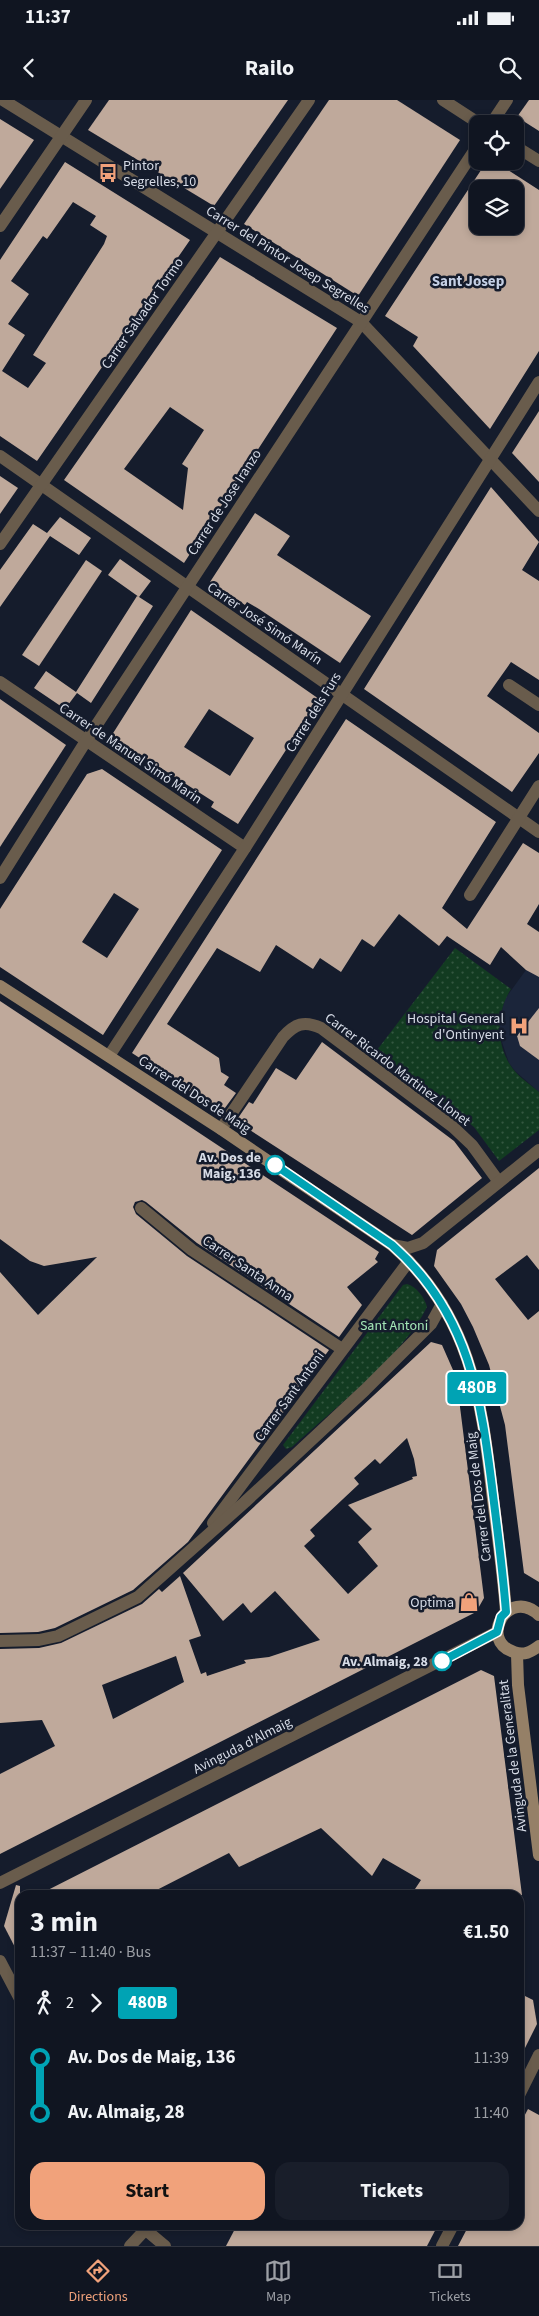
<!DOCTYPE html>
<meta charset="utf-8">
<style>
:root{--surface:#101521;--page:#191e2a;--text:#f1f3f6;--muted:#9c9fa5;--line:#30343f;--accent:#f1a27b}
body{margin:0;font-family:"Source Sans 3",sans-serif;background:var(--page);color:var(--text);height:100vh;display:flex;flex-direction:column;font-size:19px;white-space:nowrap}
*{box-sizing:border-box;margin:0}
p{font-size:16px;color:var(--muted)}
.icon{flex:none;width:28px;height:28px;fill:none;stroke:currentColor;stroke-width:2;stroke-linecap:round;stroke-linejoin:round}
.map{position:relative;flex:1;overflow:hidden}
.sheet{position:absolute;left:15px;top:1790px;width:509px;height:340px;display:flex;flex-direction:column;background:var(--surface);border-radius:15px;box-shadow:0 2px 8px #0003,0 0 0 1px var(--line)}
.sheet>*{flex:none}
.badge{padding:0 10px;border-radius:4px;font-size:18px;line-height:32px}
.fabs{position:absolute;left:469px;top:15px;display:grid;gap:10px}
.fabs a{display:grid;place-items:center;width:55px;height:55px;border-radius:10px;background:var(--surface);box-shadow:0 2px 8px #0003,0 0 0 1px var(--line);font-size:25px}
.map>.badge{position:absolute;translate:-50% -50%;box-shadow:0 0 0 2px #fff}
.legs{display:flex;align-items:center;gap:8px;height:55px;padding:0 15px;font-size:16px}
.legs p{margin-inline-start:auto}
.head{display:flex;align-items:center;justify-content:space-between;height:85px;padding:0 15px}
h1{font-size:28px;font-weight:700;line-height:38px}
.primary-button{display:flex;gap:10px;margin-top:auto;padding:10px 15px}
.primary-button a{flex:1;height:58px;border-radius:15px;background:var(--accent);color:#111;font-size:20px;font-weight:700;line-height:58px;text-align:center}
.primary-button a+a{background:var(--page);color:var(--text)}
ul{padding:0 15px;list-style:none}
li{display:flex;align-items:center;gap:18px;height:55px;font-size:19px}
li i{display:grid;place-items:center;width:8px;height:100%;margin:0 6px;background:currentColor}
li i::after{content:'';width:12px;height:12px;margin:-6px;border:4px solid;border-radius:50%;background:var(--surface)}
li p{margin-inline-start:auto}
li:first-child i{background:linear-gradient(#0000 50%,currentColor 0)}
li:last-child i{background:linear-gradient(currentColor 50%,#0000 0)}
.status{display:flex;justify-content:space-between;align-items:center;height:35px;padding:0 25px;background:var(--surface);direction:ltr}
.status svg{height:14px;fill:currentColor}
header{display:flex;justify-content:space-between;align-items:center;height:65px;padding:0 15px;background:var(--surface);font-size:22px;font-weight:700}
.dock{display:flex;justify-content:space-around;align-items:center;height:70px;border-top:1px solid var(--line);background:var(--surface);font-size:14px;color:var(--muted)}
.dock a{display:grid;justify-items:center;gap:2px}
.dock .active{color:var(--accent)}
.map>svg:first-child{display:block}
.built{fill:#1b253a}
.park{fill:url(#park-dots)}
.building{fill:#bfa99b;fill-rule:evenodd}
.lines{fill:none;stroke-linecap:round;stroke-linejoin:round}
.street{stroke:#695c4c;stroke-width:12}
.secondary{stroke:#958067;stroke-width:12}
.line-1-casing{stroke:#fff;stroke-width:11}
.line-1{stroke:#00a3b4;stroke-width:8}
.stop-1-dot{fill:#fff;stroke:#00a3b4;stroke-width:2.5}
.labels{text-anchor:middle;stroke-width:5;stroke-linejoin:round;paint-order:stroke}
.poi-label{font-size:14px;fill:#d7dce7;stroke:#151c2c;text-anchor:end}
.street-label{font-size:14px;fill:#d7dce7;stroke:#151c2c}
.stop-label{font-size:14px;font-weight:bold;fill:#d7dce7;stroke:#151c2c;text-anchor:end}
.park-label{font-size:14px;fill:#a4e7b7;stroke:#151c2c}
.neighbourhood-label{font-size:15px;font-weight:bold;fill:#c5d0e5;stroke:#151c2c}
</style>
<div class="status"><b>11:37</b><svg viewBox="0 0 49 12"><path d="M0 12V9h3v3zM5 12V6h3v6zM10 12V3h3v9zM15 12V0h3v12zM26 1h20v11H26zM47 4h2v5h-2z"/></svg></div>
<header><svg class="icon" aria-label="back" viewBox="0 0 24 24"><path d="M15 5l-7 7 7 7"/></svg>Railo<svg class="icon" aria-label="search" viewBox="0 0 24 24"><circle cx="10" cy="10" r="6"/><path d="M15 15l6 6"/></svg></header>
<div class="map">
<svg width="539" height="2146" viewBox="0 0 539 2146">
<defs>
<pattern id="park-dots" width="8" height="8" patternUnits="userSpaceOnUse" patternTransform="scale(1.25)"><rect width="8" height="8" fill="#123b21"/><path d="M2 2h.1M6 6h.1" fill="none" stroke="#345741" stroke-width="1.8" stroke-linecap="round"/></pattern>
</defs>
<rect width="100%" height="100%" fill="#151c2c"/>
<path class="built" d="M539 852V992L515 971 509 963 502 942 499 921 505 899Z"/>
<g class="park">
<path d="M455 848 511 889C496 912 495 945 513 969 520 978 531 985 539 992V1030L499 1061 474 1027 377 950Z"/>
<path d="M407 1184C416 1186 425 1198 427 1207 402 1257 333 1309 292 1347L286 1349 283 1345 403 1185Z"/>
</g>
<g class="building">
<path d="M109 0H288L214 106 88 30Z"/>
<path d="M329 0H397L460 40 358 196 244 124Z"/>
<path d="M529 0H539V31L517 17Z"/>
<path d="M0 19 34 40 0 89Z"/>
<path d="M487 61H494L539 90V251L490 329 413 246 418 237 385 216ZM478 89H515V126H478Z"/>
<path d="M65 62 190 140 37 361 0 336V160ZM73 102 96 116 90 125 107 136 104 144 33 255 46 263 28 288 2 271 25 235 8 224 29 194 11 181 43 136 47 139Z"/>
<path d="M220 157 337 228 184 463 64 380ZM170 307 204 330 182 364 188 368 183 410 124 369Z"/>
<path d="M539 311V382L512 353Z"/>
<path d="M0 376 18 388 0 414Z"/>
<path d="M491 387 539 442 522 470 539 481V580L511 562 487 596 539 633V653L512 692 364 589Z"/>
<path d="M255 413 290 436 277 455 371 516 340 563 259 509 247 502 245 505 210 482Z"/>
<path d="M60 417 91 438 79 455 50 436 0 507V470L33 424 47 433Z"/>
<path d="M120 459 151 481 139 497 153 506 91 603 77 593 65 609 34 588 46 571 76 592 137 496 139 497 108 475Z"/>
<path d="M86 460 102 471 39 566 22 555Z"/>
<path d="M191 510 319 599 238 724 211 707 214 702 139 654 138 656 110 638ZM209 609 254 638 230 676 184 647Z"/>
<path d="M0 599 66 645 0 747Z"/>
<path d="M346 619 496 722 442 808 467 829 523 743 539 753V804L527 824 539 832V877L526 870 501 847 490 865 447 836 439 846 399 814 374 847 362 839 341 872 320 858 313 869 276 845 260 872 217 848 167 924 219 958 221 972 229 977 224 985 236 993 222 1012 132 953Z"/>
<path d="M102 669 222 750 103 935 0 867V809L87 674ZM114 793 139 809 107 858 82 842Z"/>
<path d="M0 901 379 1152 375 1159 378 1162 347 1187 362 1205 339 1237 197 1143 146 1102 142 1100 135 1102 133 1107 136 1114 187 1156 329 1250 188 1442 133 1490 55 1528 38 1532 0 1533V1172L38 1215 97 1157 44 1166 30 1161 0 1139Z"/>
<path d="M539 908V960L520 946 517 936Z"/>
<path d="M322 942 454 1041 482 1078 412 1135 236 1021 249 1002 253 1004 276 968 296 980Z"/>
<path d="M539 1068V1170L527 1155 495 1179 528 1220 539 1211V1482L524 1473 505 1325 489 1265 473 1227 461 1204 434 1166 437 1150Z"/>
<path d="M431 1242 442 1245 453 1270 458 1291 484 1498 476 1512 0 1754V1674L55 1646 42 1620 0 1623V1549L39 1548 61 1543 142 1504 159 1489 162 1492 180 1476 201 1536 189 1540 201 1574 206 1572 207 1576 246 1563 244 1560 269 1557 320 1540 275 1491 251 1513 243 1503 223 1521 183 1473ZM407 1338 414 1359 417 1376 412 1377 413 1379 348 1405 372 1429 358 1442 378 1466 348 1494 304 1446 315 1436 310 1430 359 1384 354 1378 375 1359 380 1364ZM176 1556 184 1582 113 1619 102 1585Z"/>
<path d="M481 1570 494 1576 522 1795H411L421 1780 383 1758 372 1776 321 1728 239 1767 229 1753 147 1795H38Z"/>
<path d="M16 1785 20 1786V1857L4 1826Z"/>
<path d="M519 1893 533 1900 537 1924 519 1960Z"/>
<path d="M528 2009 539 2015V2146H458L469 2125H519V2026Z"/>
<path d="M237 2125H438L427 2146H226Z"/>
</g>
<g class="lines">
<g class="street">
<path d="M3 0 361 222 539 411"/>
<path d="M443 0 480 24"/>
<path d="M491 24 507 0"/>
<path d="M515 46 539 61"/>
<path d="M0 126 86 0"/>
<path d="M0 356 539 732"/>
<path d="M0 444 309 0"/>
<path d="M0 582 245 748"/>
<path d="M509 585 539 605"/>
<path d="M0 778 86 641 478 45"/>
<path d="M470 795 539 686"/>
<path d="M109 956 245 748 539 282"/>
<path d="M221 1029 283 937C295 924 304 920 321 928L453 1027 472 1045 499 1082"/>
<path d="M141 1108 192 1150 342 1249"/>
<path d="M392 1145 408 1148 423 1143 539 1050"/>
<path d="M213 1423 409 1161"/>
<path d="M0 1541 39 1540 58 1536 138 1497 245 1402 365 1290 431 1224 442 1204"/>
<path d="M0 1783 497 1532"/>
<path d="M0 1861 20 1899"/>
<path d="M519 1995 539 1955"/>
<path d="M140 2125 165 2146"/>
<path d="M130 2146 145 2130"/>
<path d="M442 2146 453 2125"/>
</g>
<g class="secondary">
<path d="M0 886 221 1029 392 1145C469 1213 481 1296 492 1391 497 1431 503 1471 506 1512"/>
<path d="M539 1515C508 1486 478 1541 514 1552 524 1556 531 1552 539 1546"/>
<path d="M517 1554 518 1585 539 1755"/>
</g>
</g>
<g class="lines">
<g class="line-1-casing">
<path id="line-1" d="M275 1065 392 1145C470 1214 481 1298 493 1395 498 1434 503 1473 506 1512L501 1517 497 1532 442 1561"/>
</g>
<use href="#line-1" class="line-1"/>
</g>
<defs>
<g id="bus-bare" transform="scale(1.5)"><path d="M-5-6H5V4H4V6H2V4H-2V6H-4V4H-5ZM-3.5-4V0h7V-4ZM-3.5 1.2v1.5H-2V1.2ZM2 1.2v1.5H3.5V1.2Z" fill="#f1a27b" stroke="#151c2c" stroke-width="2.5" paint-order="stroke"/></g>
<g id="hospital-bare" transform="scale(1.5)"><path d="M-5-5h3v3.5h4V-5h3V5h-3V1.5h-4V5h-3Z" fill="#f1a27b" stroke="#151c2c" stroke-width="2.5" paint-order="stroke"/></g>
<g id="shop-bare" transform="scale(1.5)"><path d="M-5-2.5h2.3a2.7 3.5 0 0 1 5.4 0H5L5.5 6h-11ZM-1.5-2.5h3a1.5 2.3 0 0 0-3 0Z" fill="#f1a27b" stroke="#151c2c" stroke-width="2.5" paint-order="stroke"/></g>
</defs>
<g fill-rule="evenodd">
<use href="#bus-bare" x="108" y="73"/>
<use href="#hospital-bare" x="519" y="926"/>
<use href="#shop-bare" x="469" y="1502"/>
</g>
<g class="stop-1-dot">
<circle cx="275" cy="1065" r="9"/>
<circle cx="442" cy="1561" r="9"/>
</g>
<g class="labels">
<g class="poi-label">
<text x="123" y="70" text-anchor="start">Pintor<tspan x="123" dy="16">Segrelles, 10</tspan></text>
<text x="504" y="923">Hospital General<tspan x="504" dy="16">d'Ontinyent</tspan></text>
<text x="454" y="1507">Optima</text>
</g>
<g class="street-label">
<text transform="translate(288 159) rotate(32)" y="5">Carrer del Pintor Josep Segrelles</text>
<text transform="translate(142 213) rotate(-55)" y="5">Carrer Salvador Tormo</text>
<text transform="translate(224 402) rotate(-57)" y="5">Carrer de Jose Iranzo</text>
<text transform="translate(265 523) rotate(34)" y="5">Carrer José Simó Marín</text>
<text transform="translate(313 612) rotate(-58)" y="5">Carrer dels Furs</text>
<text transform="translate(131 653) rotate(34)" y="5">Carrer de Manuel Simó Marin</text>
<text transform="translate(398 969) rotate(37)" y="5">Carrer Ricardo Martinez Llonet</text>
<text transform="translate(195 994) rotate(33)" y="5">Carrer del Dos de Maig</text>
<text transform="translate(248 1168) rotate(34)" y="5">Carrer Santa Anna</text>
<text transform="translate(289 1296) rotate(-54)" y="5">Carrer Sant Antoni</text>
<text transform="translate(478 1397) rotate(-97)" y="5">Carrer del Dos de Maig</text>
<text transform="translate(242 1645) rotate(-27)" y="5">Avinguda d'Almaig</text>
<text transform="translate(512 1656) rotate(-97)" y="5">Avinguda de la Generalitat</text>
</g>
<g class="stop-label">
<text x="261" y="1062">Av. Dos de<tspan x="261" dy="16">Maig, 136</tspan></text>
<text x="428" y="1566">Av. Almaig, 28</text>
</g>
<g class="park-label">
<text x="394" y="1230">Sant Antoni</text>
</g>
<g class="neighbourhood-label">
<text x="468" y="186">Sant Josep</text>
</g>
</g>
</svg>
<div class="fabs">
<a><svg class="icon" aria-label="locate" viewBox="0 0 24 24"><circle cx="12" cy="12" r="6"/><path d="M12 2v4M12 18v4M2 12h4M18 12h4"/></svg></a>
<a><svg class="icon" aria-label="layers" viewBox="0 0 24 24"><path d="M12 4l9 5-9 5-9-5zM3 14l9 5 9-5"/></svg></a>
</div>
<b class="badge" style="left:477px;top:1288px;background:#00a3b4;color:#fff">480B</b>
<section class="sheet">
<div class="head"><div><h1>3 min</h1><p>11:37 – 11:40 · Bus</p></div><b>€1.50</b></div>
<div class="legs"><svg class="icon" aria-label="walk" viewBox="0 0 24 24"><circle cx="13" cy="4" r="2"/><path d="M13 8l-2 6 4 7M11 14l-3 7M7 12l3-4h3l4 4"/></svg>2<svg class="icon" aria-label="forward" viewBox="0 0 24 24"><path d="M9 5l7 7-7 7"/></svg><b class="badge" style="background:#00a3b4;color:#fff">480B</b></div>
<ul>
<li><i style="color:#00a3b4"></i><b>Av. Dos de Maig, 136</b><p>11:39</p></li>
<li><i style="color:#00a3b4"></i><b>Av. Almaig, 28</b><p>11:40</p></li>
</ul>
<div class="primary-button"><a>Start</a><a>Tickets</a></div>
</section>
</div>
<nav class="dock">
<a class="active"><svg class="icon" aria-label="directions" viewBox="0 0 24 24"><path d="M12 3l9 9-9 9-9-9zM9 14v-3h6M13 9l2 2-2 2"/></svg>Directions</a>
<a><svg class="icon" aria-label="map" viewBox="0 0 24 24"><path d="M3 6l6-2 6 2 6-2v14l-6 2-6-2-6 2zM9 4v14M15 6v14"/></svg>Map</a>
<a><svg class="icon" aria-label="tickets" viewBox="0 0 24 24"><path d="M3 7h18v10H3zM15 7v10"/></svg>Tickets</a>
</nav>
